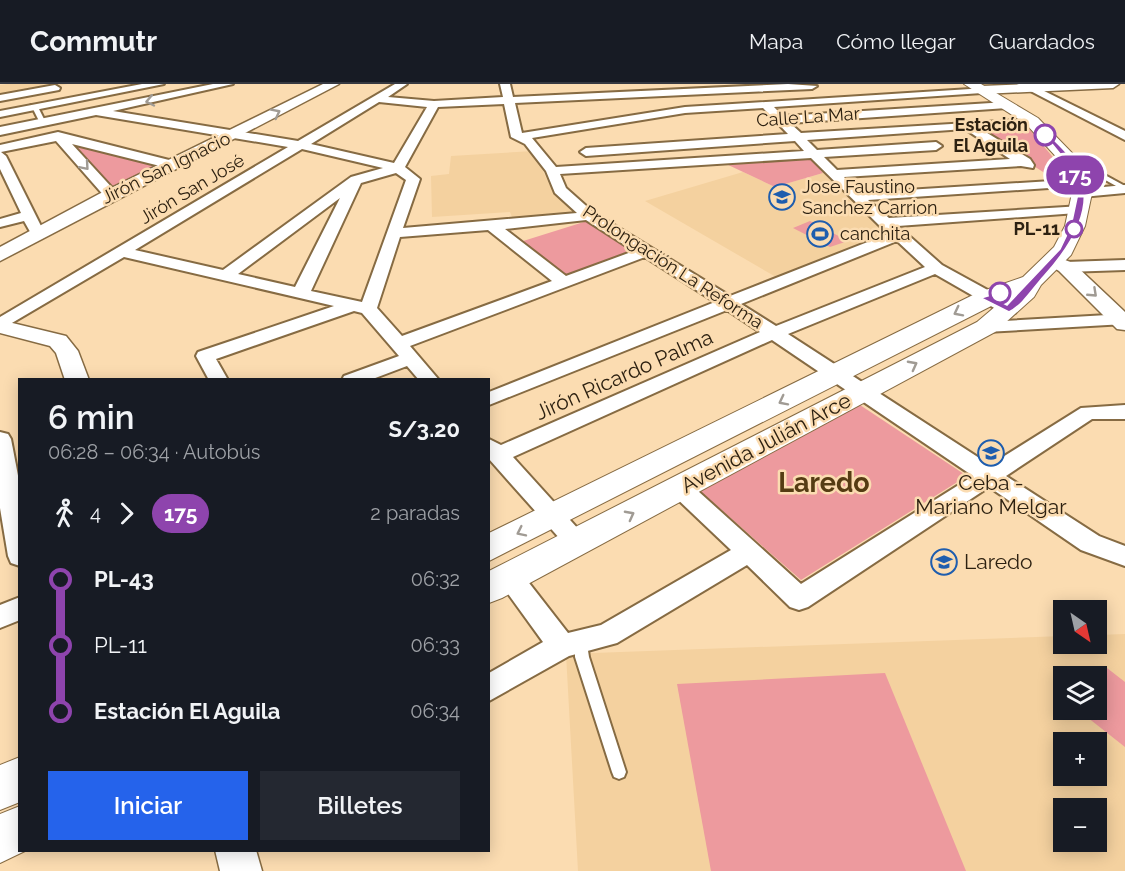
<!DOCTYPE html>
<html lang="es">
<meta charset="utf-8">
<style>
:root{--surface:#171b24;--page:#242831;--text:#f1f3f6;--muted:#9ea1a6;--line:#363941;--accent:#2563eb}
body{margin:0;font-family:Raleway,sans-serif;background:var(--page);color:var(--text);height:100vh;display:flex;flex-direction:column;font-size:22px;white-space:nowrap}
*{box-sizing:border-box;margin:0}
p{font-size:20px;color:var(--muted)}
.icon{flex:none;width:33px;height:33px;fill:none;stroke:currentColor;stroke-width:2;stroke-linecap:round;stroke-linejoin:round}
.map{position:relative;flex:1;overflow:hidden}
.details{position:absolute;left:18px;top:294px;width:472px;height:474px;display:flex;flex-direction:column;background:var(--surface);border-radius:0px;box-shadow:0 3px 15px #0003}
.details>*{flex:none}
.badge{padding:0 12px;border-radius:20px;font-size:21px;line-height:39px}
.needle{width:39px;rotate:146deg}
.buttons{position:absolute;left:1053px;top:516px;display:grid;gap:12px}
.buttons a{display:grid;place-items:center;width:54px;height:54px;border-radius:0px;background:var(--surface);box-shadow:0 3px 15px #0003;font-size:30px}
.map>.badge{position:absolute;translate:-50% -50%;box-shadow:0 0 0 3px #fff}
.legs{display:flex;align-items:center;gap:9px;height:66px;padding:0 30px;font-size:20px}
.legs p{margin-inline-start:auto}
.overview{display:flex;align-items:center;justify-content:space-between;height:102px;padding:0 30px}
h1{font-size:33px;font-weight:600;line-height:45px}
.primary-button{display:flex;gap:12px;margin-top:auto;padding:12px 30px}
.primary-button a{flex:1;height:69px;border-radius:0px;background:var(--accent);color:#fff;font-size:24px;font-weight:600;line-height:69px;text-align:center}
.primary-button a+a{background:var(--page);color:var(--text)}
ul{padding:0 30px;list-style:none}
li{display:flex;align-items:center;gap:21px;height:66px;font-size:22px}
li i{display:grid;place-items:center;width:9px;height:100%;margin:0 8px;background:currentColor}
li i::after{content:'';width:15px;height:15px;margin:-8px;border:4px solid;border-radius:50%;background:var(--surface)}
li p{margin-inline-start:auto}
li:first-child i{background:linear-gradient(#0000 50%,currentColor 0)}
li:last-child i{background:linear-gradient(currentColor 50%,#0000 0)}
header{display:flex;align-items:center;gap:36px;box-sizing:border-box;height:84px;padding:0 30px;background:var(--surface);border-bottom:2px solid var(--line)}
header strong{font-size:28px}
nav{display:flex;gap:33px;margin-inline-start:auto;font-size:21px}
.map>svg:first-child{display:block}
.built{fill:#f4d19f;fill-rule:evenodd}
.green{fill:#ed9a9e}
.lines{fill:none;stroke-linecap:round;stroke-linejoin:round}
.service-casing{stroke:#866b43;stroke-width:4}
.pedestrian-casing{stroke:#866b43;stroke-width:4}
.minor-casing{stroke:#866b43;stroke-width:4}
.tertiary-casing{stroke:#866b43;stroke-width:3}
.secondary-casing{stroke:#866b43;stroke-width:2}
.service{fill:#fff;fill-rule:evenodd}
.pedestrian{fill:#fff;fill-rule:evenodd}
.minor{fill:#fff;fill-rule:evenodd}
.tertiary{fill:#fff;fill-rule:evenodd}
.secondary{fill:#fff;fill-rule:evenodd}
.oneway{stroke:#a09b94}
.line-1{fill:#8e44ad;stroke:#fff;stroke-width:1.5}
.stop-1-dot{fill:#fff;stroke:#8e44ad;stroke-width:3}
.labels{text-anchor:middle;stroke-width:5;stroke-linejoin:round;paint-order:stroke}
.far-street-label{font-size:18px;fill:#2d2111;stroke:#fbdcb1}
.far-stop-label{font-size:18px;font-weight:bold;fill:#2d2111;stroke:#fbdcb1;text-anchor:end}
.far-poi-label{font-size:18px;fill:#2d2111;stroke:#fbdcb1;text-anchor:start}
.street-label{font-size:21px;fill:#2d2111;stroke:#fbdcb1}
.poi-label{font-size:21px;fill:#2d2111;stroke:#fbdcb1}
.district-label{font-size:27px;font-weight:bold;fill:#553c13;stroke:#fbdcb1}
</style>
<header>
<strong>Commutr</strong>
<nav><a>Mapa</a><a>Cómo llegar</a><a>Guardados</a></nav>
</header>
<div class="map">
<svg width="1125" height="787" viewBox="0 0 1125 787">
<rect width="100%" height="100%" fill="#fbdcb1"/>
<g class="built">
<path d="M7 0H68L0 12V1Z"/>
<path d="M533 67 553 108 580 130 514 138 510 128 432 133 431 92 449 90 451 72Z"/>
<path d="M743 88 775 103 823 89 885 150 776 193 645 117Z"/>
<path d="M1125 550V787H578L566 570 1063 552 1064 560H1096L1097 551ZM1064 592H1096V626H1064ZM1064 658H1096V692H1064ZM1064 724H1096V758H1064Z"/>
</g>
<g class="green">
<path d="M1025 40 1068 91 1066 93H1051L972 43Z"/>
<path d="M64 55 162 81 111 106Z"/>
<path d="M810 73 823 89 775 103 724 79Z"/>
<path d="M587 137 634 168 565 192 520 158Z"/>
<path d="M810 137 848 157 830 163 793 144Z"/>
<path d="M860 321 967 392 801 496 700 407Z"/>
<path d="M1107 584 1125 598V663L1078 626H1096L1097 594Z"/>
<path d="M885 589 966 787H711L677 600Z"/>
</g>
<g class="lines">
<g class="service-casing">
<g id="service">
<path d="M1068 73 1097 81 1103 90 1125 102V107L1100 93 1074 94V92L1076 91 1097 89 1093 83 1066 76 1065 75Z"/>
<path d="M581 552 586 554 589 573 626 688 624 693 619 695 614 693 612 688 575 573V558L576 554Z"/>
</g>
</g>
<g class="pedestrian-casing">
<path id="pedestrian" d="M31 21H37L47 41H41Z"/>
</g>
<g class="minor-casing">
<g id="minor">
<path d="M142 0H164L0 33V27Z"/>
<path d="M213 0H233L113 27 298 57 395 0H407L388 13 434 17 503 13 500 0H510L513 13 788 0 817 2 812 5 515 19 522 49 685 23 986 4V8L982 9 774 23 783 32 1007 18 1013 21 1007 24 790 39 801 49 1036 35 1038 37 1032 40 979 44 1030 75 1034 81 1033 84 1021 82 844 93 859 109 1083 95V101L1078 102 868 116 889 134 1082 122 1084 125 1077 129 898 142 942 181 1015 221 1018 225 1015 229H1003L935 190 788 250 990 381 1081 324 1125 321V335H1092L1006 392 1099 452 1125 462V482L1081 466 989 403 808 523 799 526 790 523 747 481 617 559 569 572 489 617V589L543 558 501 500 497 493 501 486 510 483 519 486 568 549 601 541 731 466 672 410 669 404 672 398 680 396 688 398 801 500 973 392 772 256 513 373 590 458 587 465 578 467 569 465 489 375V355L501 361 760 248 727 226 489 321V308L715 218 645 173 410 262 439 296H419L407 282 370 296H342L344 292 399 272 362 229 354 227 216 275 228 296H209L196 272 198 268 334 222 124 173 0 246V233L288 63 96 31 0 51V43ZM379 18 427 23 394 79 311 60ZM504 20 511 53 525 60 546 87 555 109 577 129 403 144 420 95 405 83 438 23ZM763 24 788 50 586 64 580 68 586 72 795 57 804 67 556 83 532 54 685 29ZM965 45 1010 75 837 86 824 73 936 66 942 62 936 58 817 66 807 56ZM302 65 383 84 351 93 223 186 135 166ZM811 74 888 150 730 212 593 128 566 104 560 90ZM396 89 406 96 362 218 311 207 361 99ZM340 114 295 203 238 190ZM586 136 634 167 566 192 505 145ZM488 146 552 197 402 252 377 224 400 153ZM897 157 925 183 776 242 741 220Z"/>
<path d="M1017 0H1030L1125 47V56Z"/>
<path d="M55 1 60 4 59 6 0 17V11Z"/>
<path d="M58 48 177 78 178 81 172 85 72 60 116 108 118 111 111 115 106 114 56 57 1 68 6 72 45 150 43 153H33L24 137 0 143V135L21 129 0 85V61Z"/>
<path d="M1125 101V109L1082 113 1075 109 1082 105Z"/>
<path d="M1125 176V186L1066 188 1058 183 1066 178Z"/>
<path d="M1125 230V240L986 248 977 243 986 238Z"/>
<path d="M0 348 8 350 11 355 20 402V482L11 479 8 472 0 424Z"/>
<path d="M20 513V536L0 544V521Z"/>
</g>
</g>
<g class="tertiary-casing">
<g id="tertiary">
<path d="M323 0H339L0 177V163L99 110Z"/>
<path d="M1031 0H1119L1113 4 982 10 976 6 982 2Z"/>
<path d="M1052 171 1073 179 1125 228V246L1117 245 1059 187 1043 177 1045 173Z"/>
<path d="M0 236 66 252 78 267 89 296H65L56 269 50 262 0 249Z"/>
<path d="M215 766H256L262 787H220Z"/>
</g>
</g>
<g class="secondary-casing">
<g id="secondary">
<path d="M964 0H981L1038 34 1074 71 1092 109 1085 142 1071 171 1041 201 1034 213 995 248 502 514 489 519V487L977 238 1003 216 489 477V449L977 209 1023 193 1054 163 1065 142 1072 109 1060 77 1026 40Z"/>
<path d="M20 673V718L0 726V681Z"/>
<path d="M20 722V766H27L0 779V730Z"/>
</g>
</g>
<use href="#service" class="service"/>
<use href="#pedestrian" class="pedestrian"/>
<use href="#minor" class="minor"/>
<use href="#tertiary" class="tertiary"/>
<use href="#secondary" class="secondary"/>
</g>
<defs><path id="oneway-chevron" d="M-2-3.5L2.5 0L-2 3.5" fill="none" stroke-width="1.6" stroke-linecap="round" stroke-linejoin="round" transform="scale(1.5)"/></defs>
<g class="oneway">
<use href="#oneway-chevron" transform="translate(150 17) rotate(168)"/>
<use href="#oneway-chevron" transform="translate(276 29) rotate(-27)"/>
<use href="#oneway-chevron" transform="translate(85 82) rotate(49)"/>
<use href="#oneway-chevron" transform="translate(1093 209) rotate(43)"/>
<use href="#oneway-chevron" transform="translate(958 228) rotate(153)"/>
<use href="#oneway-chevron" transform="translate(913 281) rotate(-28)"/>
<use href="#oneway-chevron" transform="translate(783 317) rotate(153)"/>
<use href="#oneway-chevron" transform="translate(630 431) rotate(-28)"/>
<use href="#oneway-chevron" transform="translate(521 448) rotate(154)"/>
</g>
<path class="line-1" d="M1043 49H1047C1055 57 1063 64 1070 73 1103 114 1073 160 1044 192 1034 203 1022 222 1009 228L981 214 1004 207V211L993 214 1007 221 1060 165 1071 142 1078 109 1075 98 1065 76Z"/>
<defs>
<g id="school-ring" transform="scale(1.35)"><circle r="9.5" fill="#fbdcb1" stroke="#1e5dae" stroke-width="1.5"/><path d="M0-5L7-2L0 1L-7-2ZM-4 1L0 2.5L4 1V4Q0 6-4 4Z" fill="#1e5dae"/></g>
<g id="stadium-ring" transform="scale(1.35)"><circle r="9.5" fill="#fbdcb1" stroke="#1e5dae" stroke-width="1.5"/><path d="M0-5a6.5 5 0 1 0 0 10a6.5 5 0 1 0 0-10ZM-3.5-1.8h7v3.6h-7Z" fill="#1e5dae"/></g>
</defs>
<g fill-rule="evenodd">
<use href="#school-ring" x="782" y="113"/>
<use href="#stadium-ring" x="820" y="150"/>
<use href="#school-ring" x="991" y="369"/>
<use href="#school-ring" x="944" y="478"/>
</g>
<g class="stop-1-dot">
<circle cx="1045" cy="51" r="10"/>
<circle cx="1074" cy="145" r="8"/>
<circle cx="1000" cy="209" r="10"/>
</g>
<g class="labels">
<g class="far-street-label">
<text transform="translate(808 33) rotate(-4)" y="6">Calle La Mar</text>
<text transform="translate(166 84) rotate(-26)" y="6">Jirón San Ignacio</text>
<text transform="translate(192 105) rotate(-31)" y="6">Jirón San José</text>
<text transform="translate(673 183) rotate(33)" y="6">Prolongación La Reforma</text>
</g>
<g class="far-stop-label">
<text x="1028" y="47">Estación<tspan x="1028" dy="21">El Aguila</tspan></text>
<text x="1060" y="151">PL-11</text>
</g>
<g class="far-poi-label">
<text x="802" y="109">Jose Faustino<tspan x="802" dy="21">Sanchez Carrion</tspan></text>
<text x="840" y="156">canchita</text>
</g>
<g class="street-label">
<text transform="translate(624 291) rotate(-24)" y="7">Jirón Ricardo Palma</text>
<text transform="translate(766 359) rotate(-28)" y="7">Avenida Julián Arce</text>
</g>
<g class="poi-label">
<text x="991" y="406">Ceba -<tspan x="991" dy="24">Mariano Melgar</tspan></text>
<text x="964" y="485" text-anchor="start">Laredo</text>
</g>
<g class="district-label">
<text x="824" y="408">Laredo</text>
</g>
</g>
</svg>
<div class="buttons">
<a><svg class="needle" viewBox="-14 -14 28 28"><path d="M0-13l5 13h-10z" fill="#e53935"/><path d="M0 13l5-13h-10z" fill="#9ea1a6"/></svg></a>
<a><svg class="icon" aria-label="layers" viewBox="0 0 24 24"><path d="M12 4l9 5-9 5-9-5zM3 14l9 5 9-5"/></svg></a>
<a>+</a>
<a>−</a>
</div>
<b class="badge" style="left:1075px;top:91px;background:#8e44ad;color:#fff">175</b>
<section class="details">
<div class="overview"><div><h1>6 min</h1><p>06:28 – 06:34 · Autobús</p></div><b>S/3.20</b></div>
<div class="legs"><svg class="icon" aria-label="walk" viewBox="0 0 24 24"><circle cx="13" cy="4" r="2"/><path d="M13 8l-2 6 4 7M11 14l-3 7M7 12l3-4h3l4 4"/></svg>4<svg class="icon" aria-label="forward" viewBox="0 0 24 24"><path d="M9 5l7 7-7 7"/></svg><b class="badge" style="background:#8e44ad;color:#fff">175</b><p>2 paradas</p></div>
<ul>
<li><i style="color:#8e44ad"></i><b>PL-43</b><p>06:32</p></li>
<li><i style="color:#8e44ad"></i><span>PL-11</span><p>06:33</p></li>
<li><i style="color:#8e44ad"></i><b>Estación El Aguila</b><p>06:34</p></li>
</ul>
<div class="primary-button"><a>Iniciar</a><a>Billetes</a></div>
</section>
</div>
